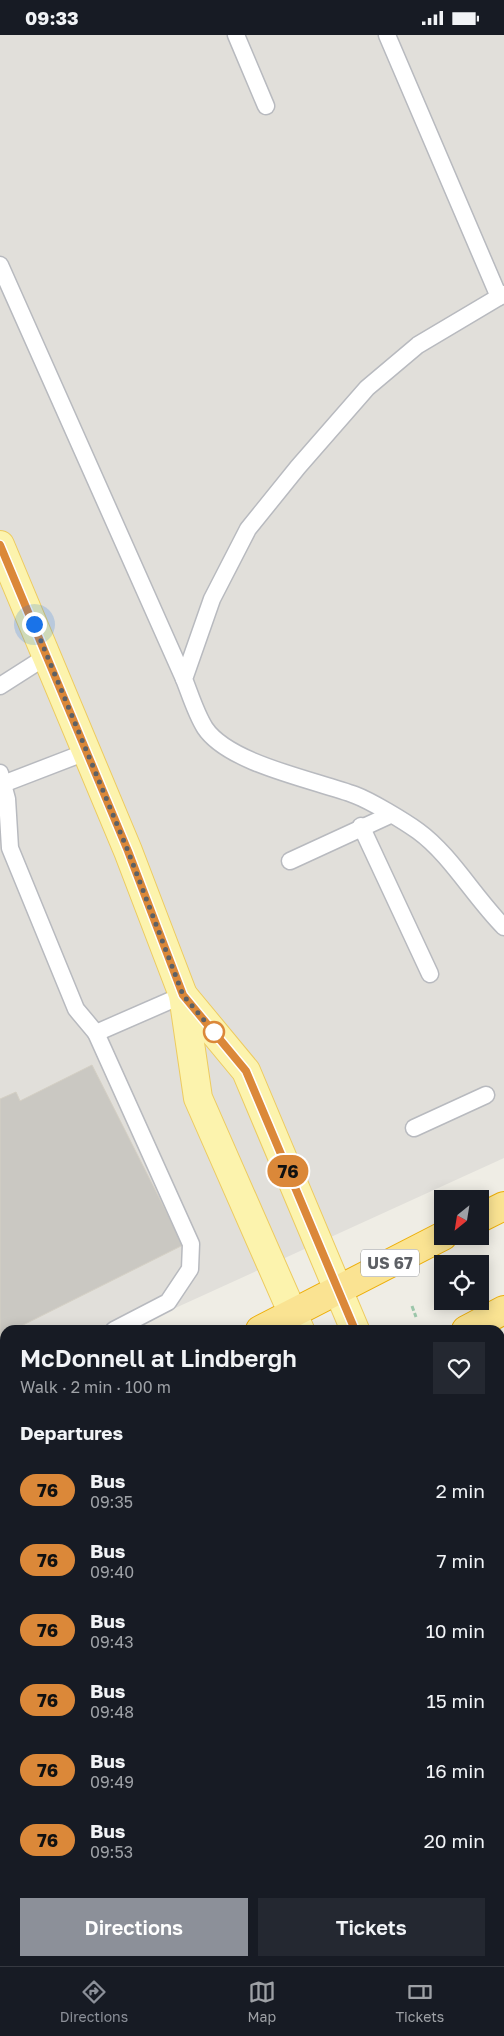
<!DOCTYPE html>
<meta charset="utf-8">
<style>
:root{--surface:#171b24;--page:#242831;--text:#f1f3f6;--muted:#9ea1a6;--line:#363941;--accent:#8c9099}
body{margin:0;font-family:"Golos Text",sans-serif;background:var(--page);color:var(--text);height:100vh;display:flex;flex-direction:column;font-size:19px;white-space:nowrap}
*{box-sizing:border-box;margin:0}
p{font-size:16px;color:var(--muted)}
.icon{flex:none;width:28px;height:28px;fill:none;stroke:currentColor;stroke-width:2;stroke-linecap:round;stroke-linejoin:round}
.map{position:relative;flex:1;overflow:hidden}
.details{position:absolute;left:0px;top:1290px;width:505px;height:641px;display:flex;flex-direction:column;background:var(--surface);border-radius:15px 15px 0 0;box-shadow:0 2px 12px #0003}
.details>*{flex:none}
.badge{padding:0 10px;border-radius:16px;font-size:18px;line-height:32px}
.needle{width:32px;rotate:210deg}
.controls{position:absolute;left:434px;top:1155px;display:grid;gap:10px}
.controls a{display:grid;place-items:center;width:55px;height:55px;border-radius:0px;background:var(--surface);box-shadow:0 2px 12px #0003;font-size:25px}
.you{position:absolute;width:25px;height:25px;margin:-12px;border:4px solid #fff;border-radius:50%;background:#1a73e8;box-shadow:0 0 0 8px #1a73e833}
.map>.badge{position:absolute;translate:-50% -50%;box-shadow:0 0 0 2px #fff}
h2{padding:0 20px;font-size:19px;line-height:45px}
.round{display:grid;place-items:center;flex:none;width:52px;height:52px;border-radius:0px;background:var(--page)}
.summary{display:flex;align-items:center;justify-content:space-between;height:85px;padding:0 20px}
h1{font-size:24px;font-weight:600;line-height:38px}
.action{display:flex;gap:10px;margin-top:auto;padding:10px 20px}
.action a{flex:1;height:58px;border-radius:0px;background:var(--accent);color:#fff;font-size:20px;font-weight:600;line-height:58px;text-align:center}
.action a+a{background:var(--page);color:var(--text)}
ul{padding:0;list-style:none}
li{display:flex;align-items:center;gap:15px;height:70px;padding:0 20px}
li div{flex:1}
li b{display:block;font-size:19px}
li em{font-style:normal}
li .badge{min-width:55px;font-weight:700;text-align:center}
.status{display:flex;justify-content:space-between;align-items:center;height:35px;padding:0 25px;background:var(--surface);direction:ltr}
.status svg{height:14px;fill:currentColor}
.tabs{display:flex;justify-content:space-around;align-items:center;height:70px;border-top:1px solid var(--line);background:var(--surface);font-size:14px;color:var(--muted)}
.tabs a{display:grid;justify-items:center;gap:2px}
.tabs .on{color:var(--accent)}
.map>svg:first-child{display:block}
.commercial{fill:#fdf7dd}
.industrial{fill:#e1dfda}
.building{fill:#cac8c2;stroke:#d4cfc4}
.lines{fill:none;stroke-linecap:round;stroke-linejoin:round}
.lane-casing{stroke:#b8babf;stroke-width:19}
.primary-casing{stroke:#edcb60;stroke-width:30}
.highway-casing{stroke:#edae07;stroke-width:30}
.path{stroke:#9cc6aa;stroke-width:3;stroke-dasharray:5 2.5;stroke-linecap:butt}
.lane{stroke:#fff;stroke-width:16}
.primary{stroke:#fcf3ad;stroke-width:28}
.highway{stroke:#fae392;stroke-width:28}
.line-casing{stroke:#fff;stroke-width:11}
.line{stroke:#db8839;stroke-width:8}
.walk{stroke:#5d6065;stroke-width:5;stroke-dasharray:0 9}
.stop-dot{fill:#fff;stroke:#db8839;stroke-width:2.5}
.labels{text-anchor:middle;stroke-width:4;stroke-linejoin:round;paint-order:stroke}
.shield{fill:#fff;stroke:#8e9093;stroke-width:1}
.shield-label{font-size:16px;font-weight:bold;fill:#5d6065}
</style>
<div class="status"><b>09:33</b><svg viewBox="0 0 49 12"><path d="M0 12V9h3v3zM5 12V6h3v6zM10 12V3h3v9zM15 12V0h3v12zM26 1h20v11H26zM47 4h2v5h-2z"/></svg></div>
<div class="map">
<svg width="504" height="1931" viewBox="0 0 504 1931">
<rect width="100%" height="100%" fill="#efede5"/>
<path class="commercial" d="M5 1848V1926H500V1903L504 1913V1931H0V1850Z"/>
<g class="industrial">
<path d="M0 0H504V1123L127 1295H5V1357L0 1359Z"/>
<path d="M504 1379V1469L500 1460V1381Z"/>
</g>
<path class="building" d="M92 1030 183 1210 13 1295H5V1299L2 1300 5 1306V1316L0 1318V1064L16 1057 20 1066Z"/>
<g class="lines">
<g class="lane-casing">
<g id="lane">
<path d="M236 0 266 71"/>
<path d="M387 0 499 262"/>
<path d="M0 230 184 644"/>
<path d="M504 259 418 310 367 353 298 432 248 494 212 564 184 644C190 659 196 679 205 693 229 729 315 745 355 760 371 766 404 786 418 796 451 820 474 862 504 892"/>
<path d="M0 651 47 621"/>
<path d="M0 738 7 764 10 813 76 974 96 998 183 960"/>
<path d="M3 749 86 717"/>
<path d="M361 791 430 939"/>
<path d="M290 826 390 780"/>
<path d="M96 998 191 1209 190 1234 168 1267 114 1295"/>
<path d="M414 1093 486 1060"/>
<path d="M0 1353 5 1350"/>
</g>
</g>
<g class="primary-casing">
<g id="primary">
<path d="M0 510 128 816 183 960 198 1063 300 1295"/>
<path d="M183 960 246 1036 355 1295"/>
<path d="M500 1635 504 1644"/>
<path d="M500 1773 504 1783"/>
</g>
</g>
<g class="highway-casing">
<g id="highway">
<path d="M480 1183 504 1171"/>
<path d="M260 1295 443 1201"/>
<path d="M466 1295 504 1275"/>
<path d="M0 1428 5 1425"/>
<path d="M0 1527 5 1525"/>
</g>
</g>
<path class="path" d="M412 1271 416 1282"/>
<use href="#lane" class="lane"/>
<use href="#primary" class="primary"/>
<use href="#highway" class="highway"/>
</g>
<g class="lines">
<g class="line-casing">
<path id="line" d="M0 510 128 816 183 960 246 1036 355 1295"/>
</g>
<use href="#line" class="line"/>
<path class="walk" d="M34 589 128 816 183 960 214 997"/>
</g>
<circle class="stop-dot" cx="214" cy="997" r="10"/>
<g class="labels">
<rect class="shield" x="361" y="1214.5" width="58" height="27" rx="4"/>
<g class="shield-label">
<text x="390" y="1234">US 67</text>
</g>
</g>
</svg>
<div class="controls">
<a><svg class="needle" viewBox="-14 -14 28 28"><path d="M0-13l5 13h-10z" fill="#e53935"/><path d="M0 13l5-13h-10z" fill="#9ea1a6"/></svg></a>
<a><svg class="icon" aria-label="locate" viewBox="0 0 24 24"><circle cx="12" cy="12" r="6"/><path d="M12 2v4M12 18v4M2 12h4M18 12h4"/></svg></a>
</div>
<div class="you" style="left:34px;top:589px"></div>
<b class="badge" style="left:288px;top:1136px;background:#db8839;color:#111">76</b>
<section class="details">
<div class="summary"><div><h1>McDonnell at Lindbergh</h1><p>Walk · 2 min · 100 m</p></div><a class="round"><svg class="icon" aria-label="heart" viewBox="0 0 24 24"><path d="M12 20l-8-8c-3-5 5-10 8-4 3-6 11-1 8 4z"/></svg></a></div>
<h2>Departures</h2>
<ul>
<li><span class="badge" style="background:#db8839;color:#111">76</span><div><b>Bus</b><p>09:35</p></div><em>2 min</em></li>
<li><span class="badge" style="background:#db8839;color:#111">76</span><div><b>Bus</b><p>09:40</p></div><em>7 min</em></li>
<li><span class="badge" style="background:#db8839;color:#111">76</span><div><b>Bus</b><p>09:43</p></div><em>10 min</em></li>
<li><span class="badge" style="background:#db8839;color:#111">76</span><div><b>Bus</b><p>09:48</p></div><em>15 min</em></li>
<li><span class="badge" style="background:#db8839;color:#111">76</span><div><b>Bus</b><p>09:49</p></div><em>16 min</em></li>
<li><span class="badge" style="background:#db8839;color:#111">76</span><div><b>Bus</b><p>09:53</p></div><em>20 min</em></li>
</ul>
<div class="action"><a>Directions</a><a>Tickets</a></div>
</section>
</div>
<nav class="tabs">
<a class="on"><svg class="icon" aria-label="directions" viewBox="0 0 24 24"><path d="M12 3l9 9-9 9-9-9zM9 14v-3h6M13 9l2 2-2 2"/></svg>Directions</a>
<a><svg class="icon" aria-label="map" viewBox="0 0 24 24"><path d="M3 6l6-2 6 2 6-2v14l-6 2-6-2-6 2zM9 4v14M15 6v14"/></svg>Map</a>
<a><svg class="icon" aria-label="tickets" viewBox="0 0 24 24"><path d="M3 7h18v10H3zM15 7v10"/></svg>Tickets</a>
</nav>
